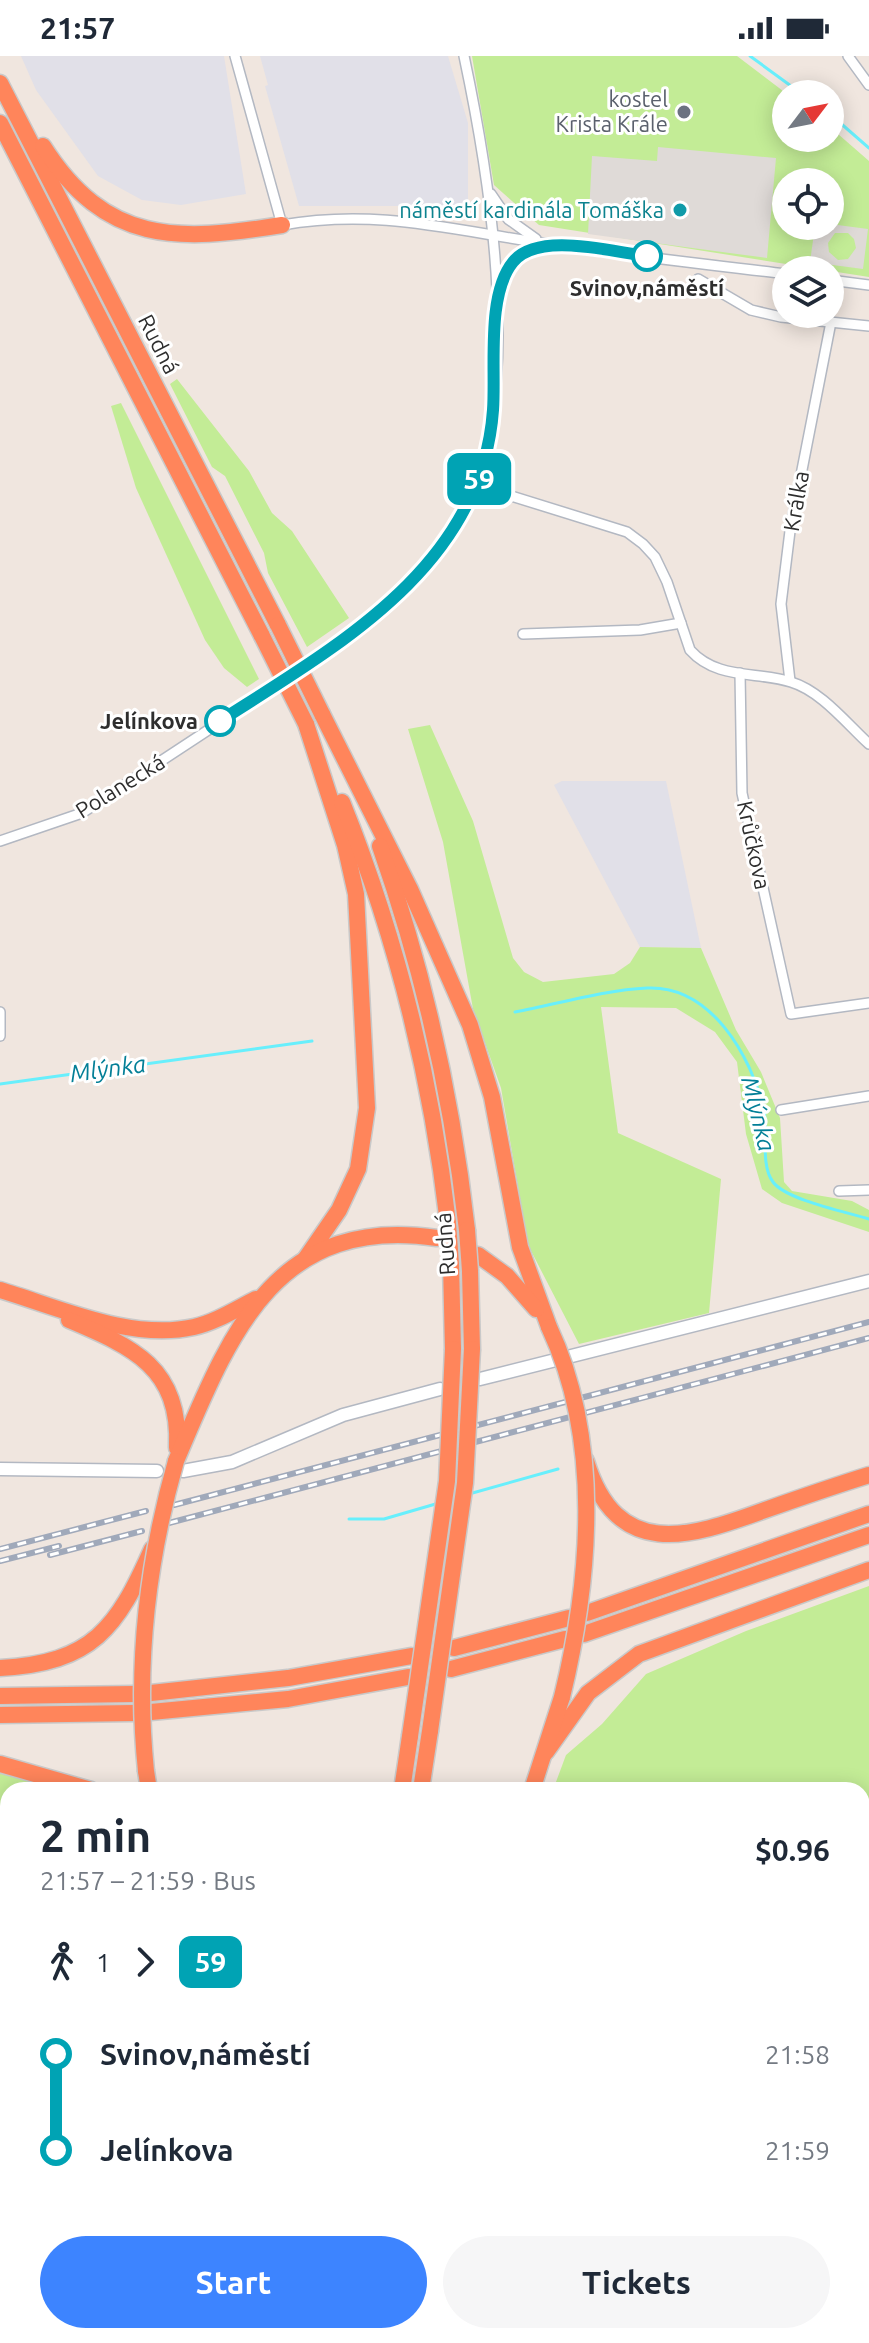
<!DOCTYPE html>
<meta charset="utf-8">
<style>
:root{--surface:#fff;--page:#f6f6f7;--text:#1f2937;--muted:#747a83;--accent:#3d84ff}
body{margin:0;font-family:Ubuntu,sans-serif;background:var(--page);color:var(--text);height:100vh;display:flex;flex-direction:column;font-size:30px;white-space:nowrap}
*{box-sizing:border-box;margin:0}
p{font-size:26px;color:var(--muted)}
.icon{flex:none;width:44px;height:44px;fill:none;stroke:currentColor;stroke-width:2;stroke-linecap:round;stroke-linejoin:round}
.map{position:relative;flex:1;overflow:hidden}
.panel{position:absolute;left:0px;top:1726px;width:870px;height:562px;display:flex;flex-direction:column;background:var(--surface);border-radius:24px 24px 0 0;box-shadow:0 4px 20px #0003}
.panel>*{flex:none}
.badge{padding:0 16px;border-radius:12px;font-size:28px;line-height:52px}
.needle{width:52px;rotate:58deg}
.fabs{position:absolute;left:772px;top:24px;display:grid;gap:16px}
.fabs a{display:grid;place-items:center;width:72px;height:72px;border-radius:50%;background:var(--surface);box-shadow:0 4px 20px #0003;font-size:40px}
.map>.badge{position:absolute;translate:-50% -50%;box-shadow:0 0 0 4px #fff}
.legs{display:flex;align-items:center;gap:12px;height:88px;padding:0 40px;font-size:26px}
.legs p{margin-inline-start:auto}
.summary{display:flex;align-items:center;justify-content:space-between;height:136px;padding:0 40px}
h1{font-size:44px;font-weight:700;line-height:60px}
.cta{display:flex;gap:16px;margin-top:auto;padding:16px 40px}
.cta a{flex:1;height:92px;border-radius:48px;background:var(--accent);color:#fff;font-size:32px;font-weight:700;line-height:92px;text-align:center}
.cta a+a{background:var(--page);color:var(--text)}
ul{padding:0 40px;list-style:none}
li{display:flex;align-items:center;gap:28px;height:96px;font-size:30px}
li i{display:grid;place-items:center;width:12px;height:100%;margin:0 10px;background:currentColor}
li i::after{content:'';width:20px;height:20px;margin:-10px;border:6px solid;border-radius:50%;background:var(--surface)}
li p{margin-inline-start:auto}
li:first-child i{background:linear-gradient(#0000 50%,currentColor 0)}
li:last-child i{background:linear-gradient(currentColor 50%,#0000 0)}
.status{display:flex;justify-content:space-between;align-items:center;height:56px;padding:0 40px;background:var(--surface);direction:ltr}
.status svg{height:22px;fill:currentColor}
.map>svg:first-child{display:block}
.industrial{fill:#e1e0e8}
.green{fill:#c3ec96;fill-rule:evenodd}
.plaza{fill:#dfdad7;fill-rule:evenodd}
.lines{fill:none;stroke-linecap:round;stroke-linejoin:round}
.stream{stroke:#68effc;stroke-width:3}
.street-casing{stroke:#b3b8c2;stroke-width:12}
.secondary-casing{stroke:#b3b8c2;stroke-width:15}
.highway-casing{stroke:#c9c9c9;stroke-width:19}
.street{stroke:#fff;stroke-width:9}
.secondary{stroke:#fff;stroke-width:12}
.highway{stroke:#ff855b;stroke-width:16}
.rail-casing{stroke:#a0a9ba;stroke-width:6}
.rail{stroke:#fff;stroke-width:3;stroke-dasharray:9;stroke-linecap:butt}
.highway-bridge-casing{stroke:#c9c9c9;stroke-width:19;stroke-linecap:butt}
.highway-bridge{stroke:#ff855b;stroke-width:16}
.line-1-casing{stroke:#fff;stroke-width:18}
.line-1{stroke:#00a3b4;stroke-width:12}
.worship-dot{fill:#6b7280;stroke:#fff;stroke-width:3}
.culture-dot{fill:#0f9aa8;stroke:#fff;stroke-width:3}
.stop-1-dot{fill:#fff;stroke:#00a3b4;stroke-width:4}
.labels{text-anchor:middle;stroke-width:6;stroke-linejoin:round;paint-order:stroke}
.worship-label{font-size:22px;fill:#5b616d;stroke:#fff;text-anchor:end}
.culture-label{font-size:22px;fill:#0d838f;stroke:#fff;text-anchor:end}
.stop-label{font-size:22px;font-weight:bold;fill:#2e2e2e;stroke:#fff}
.street-label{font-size:22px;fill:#2e2e2e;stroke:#fff}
.water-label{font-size:24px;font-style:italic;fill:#037f97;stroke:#fff}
</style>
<div class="status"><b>21:57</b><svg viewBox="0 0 49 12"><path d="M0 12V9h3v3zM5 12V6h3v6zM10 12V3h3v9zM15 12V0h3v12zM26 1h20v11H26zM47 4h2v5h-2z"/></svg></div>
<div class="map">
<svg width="869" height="2287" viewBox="0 0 869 2287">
<rect width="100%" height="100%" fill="#f0e6df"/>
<g class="industrial">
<path d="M21 0H224L246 138 181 149 142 144 98 120 36 34Z"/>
<path d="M260 0H448L468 67V150H299L265 30 268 29Z"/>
<path d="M562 725H666L701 892 640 891 554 729Z"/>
</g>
<g class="green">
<path d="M472 0H737L787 38 786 82H830V71L869 105V221L539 169 494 129ZM786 126H830V170H786Z"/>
<path d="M177 323 249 415 272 457 292 475 349 562 307 591 268 517 264 497 225 420 212 411 170 328Z"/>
<path d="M121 347 259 623 247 631 224 612 205 584 136 432 111 350Z"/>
<path d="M430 669 473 765 513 902 524 916 543 926 614 918 630 907 640 891 701 892 736 974 761 1016 780 1062 784 1126 792 1135 852 1145 869 1154V1176L782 1147 762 1133 746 1078 737 1006 715 976 676 952 601 951 618 1077 721 1123 709 1257 579 1288 528 1189 501 1032 473 953 443 786 408 673Z"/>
<path d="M869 1530V1757L862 1760V1734H553L566 1699 602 1668 646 1618 746 1575Z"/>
<path d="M0 1708 91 1734H8V2280H266L265 2287H0Z"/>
<path d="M869 1975V2064L862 2067V1980Z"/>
<path d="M869 2066V2287H841L842 2280H862V2073Z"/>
<path d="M358 2280H840L839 2287H355Z"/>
</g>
<g class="plaza">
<path d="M658 91 776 102 767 202 588 178 592 100 657 105Z"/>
<path d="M830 168 868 173 863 213 810 206 815 170ZM835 177H848L854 183 856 192 848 203 838 204 829 196 828 187Z"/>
</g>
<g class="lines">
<g class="stream">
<path d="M750 0 802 38"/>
<path d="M830 58 869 92"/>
<path d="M515 956C558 948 604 934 647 932 711 929 751 1000 764 1054 768 1075 760 1109 773 1126 786 1144 847 1156 869 1163"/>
<path d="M0 1028 312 985"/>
<path d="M469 1438 558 1413"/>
<path d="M349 1463H384L439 1447"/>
<path d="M862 1939 869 1934"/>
<path d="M0 2015 8 2012"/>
</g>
<g class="street-casing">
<g id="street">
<path d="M235 0 282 169C379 152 455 175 549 188 628 200 707 208 786 218"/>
<path d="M848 0 869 29"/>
<path d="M491 138 508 163 536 183"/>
<path d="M698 223 751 254 781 261 869 270"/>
<path d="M830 224 869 229"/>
<path d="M499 241C509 214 514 199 543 189"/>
<path d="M476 429 627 476 643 488 655 501 667 526 690 594C717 624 756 615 791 626 821 635 846 667 869 688"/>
<path d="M523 578 640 574 681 567"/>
<path d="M311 606C368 567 424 525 459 464 527 348 491 127 464 0"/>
<path d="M740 617 742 737 791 958 869 947"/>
<path d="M790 625 781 548 790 475 831 266"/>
<path d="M0 785 82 757 272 632"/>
<path d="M0 956V980"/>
<path d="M781 1054 869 1040"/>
<path d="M839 1135 869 1134"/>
</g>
</g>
<g class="secondary-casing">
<g id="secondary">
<path d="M480 1323 869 1225"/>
<path d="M0 1413 157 1415"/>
<path d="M183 1415 232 1406 343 1359 440 1333"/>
</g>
</g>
<g class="highway-casing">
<g id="highway">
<path d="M0 27 278 569"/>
<path d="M0 67 262 580"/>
<path d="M43 90C106 189 177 186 282 169"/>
<path d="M322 658 410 833 470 969 492 1041 520 1191 549 1271"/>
<path d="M306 668 345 789 356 838 367 1052 358 1113 339 1154 306 1202"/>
<path d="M342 746C397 882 431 1020 448 1167"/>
<path d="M380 790C424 916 452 1041 467 1174"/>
<path d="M478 1199 507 1220 536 1253"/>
<path d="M451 1208 453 1293"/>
<path d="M470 1215 472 1293"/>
<path d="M0 1234C60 1252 131 1285 194 1271 216 1266 236 1253 256 1243"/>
<path d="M69 1264C133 1291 181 1312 177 1392"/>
<path d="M176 1405C229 1280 274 1158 437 1182"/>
<path d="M586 1405C617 1505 689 1482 765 1454 799 1442 834 1430 869 1419"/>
<path d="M587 1557 869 1458"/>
<path d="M584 1578 869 1479"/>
<path d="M454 1592 569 1562"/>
<path d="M0 1612C93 1607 117 1572 152 1493"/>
<path d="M451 1613 565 1583"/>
<path d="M151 1637 288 1622 411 1600"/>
<path d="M0 1640 133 1638"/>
<path d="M151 1656 288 1643 408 1621"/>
<path d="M0 1659 134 1657"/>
<path d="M546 1696 588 1637 639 1598 869 1514"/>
<path d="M0 1708 91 1734"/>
<path d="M146 1715 149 1734"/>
<path d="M402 1734 410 1680"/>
<path d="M421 1734 430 1675"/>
<path d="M532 1734 562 1641"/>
<path d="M265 2287 266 2280"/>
<path d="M295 2287 297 2280"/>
<path d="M314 2287 315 2280"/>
<path d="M350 2287 353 2280"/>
</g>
</g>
<use href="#street" class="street"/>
<use href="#secondary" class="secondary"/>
<use href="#highway" class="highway"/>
<g class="rail-casing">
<g id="rail">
<path d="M174 1449 869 1266"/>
<path d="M169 1467 869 1282"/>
<path d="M0 1493 146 1455"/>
<path d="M50 1499 142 1475"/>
<path d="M0 1505 59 1490"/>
</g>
</g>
<use href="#rail" class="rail"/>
<g class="highway-bridge-casing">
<g id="highway-bridge">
<path d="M278 569 322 658"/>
<path d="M262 580 306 668"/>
<path d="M448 1167 451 1208"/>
<path d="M467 1174 470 1215"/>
<path d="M549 1271C602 1384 591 1522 562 1641"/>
<path d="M430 1675 465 1427 472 1293"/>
<path d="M410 1680 447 1425 453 1293"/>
<path d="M146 1715C135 1609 147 1507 176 1405"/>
</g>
</g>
<use href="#highway-bridge" class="highway-bridge"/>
</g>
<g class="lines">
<g class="line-1-casing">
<path id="line-1" d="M220 665C337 590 482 510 493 354 496 313 486 239 513 206 538 175 612 196 647 200"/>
</g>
<use href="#line-1" class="line-1"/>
</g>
<circle class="worship-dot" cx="684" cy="56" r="8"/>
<circle class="culture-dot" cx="680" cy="154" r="8"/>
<g class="stop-1-dot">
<circle cx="647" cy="200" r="14"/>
<circle cx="220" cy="665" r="14"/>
</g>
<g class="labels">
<g class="worship-label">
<text x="668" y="51">kostel<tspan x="668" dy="25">Krista Krále</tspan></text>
</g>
<g class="culture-label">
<text x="664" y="162">náměstí kardinála Tomáška</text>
</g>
<g class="stop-label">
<text x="647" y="240">Svinov,náměstí</text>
<text x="198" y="673" text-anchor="end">Jelínkova</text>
</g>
<g class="street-label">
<text transform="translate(159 288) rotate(63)" y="8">Rudná</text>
<text transform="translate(796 445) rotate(-80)" y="8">Králka</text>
<text transform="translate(120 730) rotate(-32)" y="8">Polanecká</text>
<text transform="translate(754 789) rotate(78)" y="8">Krůčkova</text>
<text transform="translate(445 1188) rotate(-94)" y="8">Rudná</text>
</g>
<g class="water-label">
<text transform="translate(108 1013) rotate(-8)" y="8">Mlýnka</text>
<text transform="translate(758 1058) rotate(76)" y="8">Mlýnka</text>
</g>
</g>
</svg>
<div class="fabs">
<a><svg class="needle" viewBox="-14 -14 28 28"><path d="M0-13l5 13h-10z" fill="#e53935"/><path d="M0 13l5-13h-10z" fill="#747a83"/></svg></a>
<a><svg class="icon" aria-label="locate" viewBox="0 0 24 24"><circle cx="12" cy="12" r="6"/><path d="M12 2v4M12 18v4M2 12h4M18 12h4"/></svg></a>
<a><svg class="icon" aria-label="layers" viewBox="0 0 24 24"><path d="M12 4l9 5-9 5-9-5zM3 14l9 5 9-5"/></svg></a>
</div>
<b class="badge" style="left:479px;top:423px;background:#00a3b4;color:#fff">59</b>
<section class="panel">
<div class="summary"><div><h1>2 min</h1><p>21:57 – 21:59 · Bus</p></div><b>$0.96</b></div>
<div class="legs"><svg class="icon" aria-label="walk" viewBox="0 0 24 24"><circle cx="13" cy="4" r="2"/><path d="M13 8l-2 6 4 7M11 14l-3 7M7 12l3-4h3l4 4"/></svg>1<svg class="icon" aria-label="forward" viewBox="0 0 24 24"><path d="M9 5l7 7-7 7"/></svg><b class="badge" style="background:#00a3b4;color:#fff">59</b></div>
<ul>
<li><i style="color:#00a3b4"></i><b>Svinov,náměstí</b><p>21:58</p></li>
<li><i style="color:#00a3b4"></i><b>Jelínkova</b><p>21:59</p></li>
</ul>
<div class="cta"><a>Start</a><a>Tickets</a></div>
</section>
</div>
